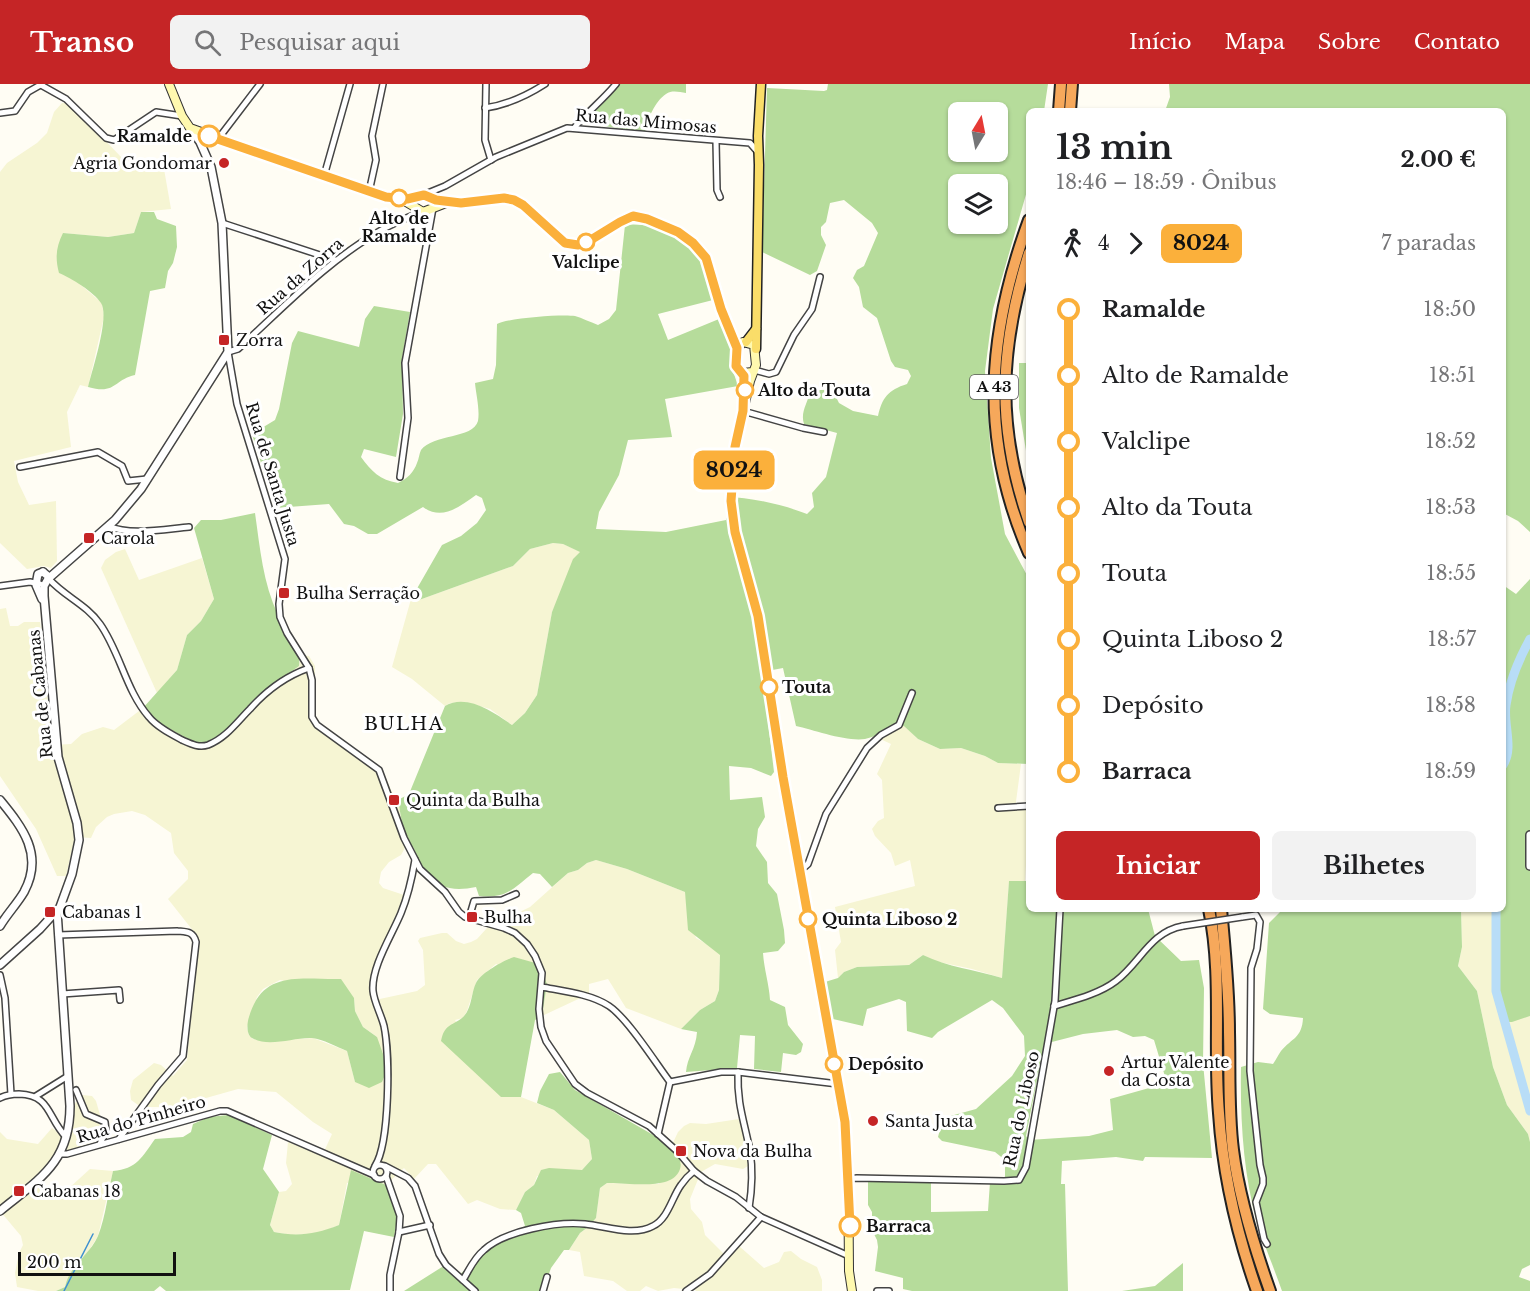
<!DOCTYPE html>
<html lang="pt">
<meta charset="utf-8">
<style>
:root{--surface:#fff;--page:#f2f2f2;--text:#202124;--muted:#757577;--accent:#c52526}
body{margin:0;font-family:"Libre Baskerville",serif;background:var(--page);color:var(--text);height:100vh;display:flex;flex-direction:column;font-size:22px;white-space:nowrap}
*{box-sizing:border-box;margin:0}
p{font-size:20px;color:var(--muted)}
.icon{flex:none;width:33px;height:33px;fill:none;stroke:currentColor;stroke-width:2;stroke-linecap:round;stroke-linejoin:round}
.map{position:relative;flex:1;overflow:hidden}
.sheet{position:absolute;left:1026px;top:24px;width:480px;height:804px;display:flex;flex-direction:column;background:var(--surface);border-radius:9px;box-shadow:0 2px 4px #0004}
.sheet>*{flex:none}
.badge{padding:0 12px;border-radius:9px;font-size:21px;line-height:39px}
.needle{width:39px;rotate:10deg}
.controls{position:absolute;left:948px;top:18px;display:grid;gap:12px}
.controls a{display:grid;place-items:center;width:60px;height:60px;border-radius:9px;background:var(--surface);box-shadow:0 2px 4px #0004;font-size:30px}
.scale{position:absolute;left:18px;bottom:15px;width:158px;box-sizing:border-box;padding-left:6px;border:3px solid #111;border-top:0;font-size:16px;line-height:21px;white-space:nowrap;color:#111;-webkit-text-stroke:4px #fff;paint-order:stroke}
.map>.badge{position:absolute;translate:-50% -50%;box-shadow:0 0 0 3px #fff}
.legs{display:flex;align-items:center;gap:9px;height:66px;padding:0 30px;font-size:20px}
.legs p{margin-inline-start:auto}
.head{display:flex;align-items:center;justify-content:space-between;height:102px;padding:0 30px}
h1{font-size:33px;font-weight:700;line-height:45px}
.primary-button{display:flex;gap:12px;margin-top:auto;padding:12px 30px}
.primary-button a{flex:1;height:69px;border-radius:9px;background:var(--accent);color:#fff;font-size:24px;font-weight:700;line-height:69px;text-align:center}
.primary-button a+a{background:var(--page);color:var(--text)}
ul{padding:0 30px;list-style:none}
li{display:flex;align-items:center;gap:21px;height:66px;font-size:22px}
li i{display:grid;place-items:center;width:9px;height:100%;margin:0 8px;background:currentColor}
li i::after{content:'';width:15px;height:15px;margin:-8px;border:4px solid;border-radius:50%;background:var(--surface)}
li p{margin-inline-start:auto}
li:first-child i{background:linear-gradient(#0000 50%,currentColor 0)}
li:last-child i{background:linear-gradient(currentColor 50%,#0000 0)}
header{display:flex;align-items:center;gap:36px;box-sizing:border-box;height:84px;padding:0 30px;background:var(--accent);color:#fff}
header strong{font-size:28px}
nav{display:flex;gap:33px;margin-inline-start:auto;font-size:21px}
.search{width:420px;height:54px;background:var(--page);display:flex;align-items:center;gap:15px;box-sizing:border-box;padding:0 21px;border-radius:9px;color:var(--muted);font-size:22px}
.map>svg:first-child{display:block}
.farmland{fill:#f6f5d3;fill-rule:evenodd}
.forest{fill:#b6dc9b;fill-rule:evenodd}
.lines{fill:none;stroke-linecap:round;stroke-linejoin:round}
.stream{stroke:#3e90d0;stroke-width:1.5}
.river{stroke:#b8ddf7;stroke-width:9}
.minor-casing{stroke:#444;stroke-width:8}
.tertiary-casing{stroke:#444;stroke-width:10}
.secondary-casing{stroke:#333;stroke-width:10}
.primary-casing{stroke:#222;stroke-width:11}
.motorway-casing{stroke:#222;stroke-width:14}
.minor{stroke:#fff;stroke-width:5}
.tertiary{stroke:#fff;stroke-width:7}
.secondary{stroke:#fff9af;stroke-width:8}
.primary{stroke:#fadd69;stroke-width:8}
.motorway{stroke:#f6a85b;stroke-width:10}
.minor-bridge-casing{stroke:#444;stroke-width:8;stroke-linecap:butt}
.minor-bridge{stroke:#fff;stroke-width:5}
.line-1-casing{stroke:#fff;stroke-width:14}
.line-1{stroke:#fbb03b;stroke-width:9}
.stop-1-dot{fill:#fff;stroke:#fbb03b;stroke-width:3}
.poi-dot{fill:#c52526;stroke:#fff;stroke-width:2}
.labels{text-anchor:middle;stroke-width:6;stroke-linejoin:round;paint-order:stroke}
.shield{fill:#fff;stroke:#585858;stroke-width:1.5}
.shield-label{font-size:15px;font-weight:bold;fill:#111}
.street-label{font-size:16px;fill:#111;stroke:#fff}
.stop-label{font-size:16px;font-weight:bold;fill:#111;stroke:#fff;text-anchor:start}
.poi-label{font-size:16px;fill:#111;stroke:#fff;text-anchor:start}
.neighbourhood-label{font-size:18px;letter-spacing:1.5px;fill:#111;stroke:#fff}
</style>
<header>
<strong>Transo</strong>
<div class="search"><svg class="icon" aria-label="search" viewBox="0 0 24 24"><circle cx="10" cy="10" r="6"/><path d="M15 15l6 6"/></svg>Pesquisar aqui</div>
<nav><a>Início</a><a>Mapa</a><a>Sobre</a><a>Contato</a></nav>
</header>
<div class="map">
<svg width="1530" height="1207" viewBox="0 0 1530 1207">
<rect width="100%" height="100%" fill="#fffdf4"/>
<g class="farmland">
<path d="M62 19H67L76 26 122 74 144 83 164 85 171 125 141 128 134 149 108 153 63 149 74 195 102 219 104 233 88 303 80 301 67 328 71 363 14 377 18 398 29 421 56 417 57 477 51 484 44 482 27 485 0 459V88L7 79 37 59 47 49 54 28Z"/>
<path d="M553 459 563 460 581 468 552 528 537 611 525 629 512 641 490 625 465 618 450 619 445 622 412 595 392 583 411 515 419 516 513 482 530 465Z"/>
<path d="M125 465 139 496 202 474 214 515 201 537 187 551 177 586 157 609 101 484 105 476 116 468Z"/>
<path d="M6 524 10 542H18L24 538H40L52 661 71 660 82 650 103 643 114 646 143 624 147 632 196 658 226 646 262 609 299 582 301 571 309 572 315 582V635L318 641 357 669 368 674 382 686 396 717 398 716 406 762 401 771 389 778 381 788 379 799 383 804 404 811 374 884 375 916 417 907 425 901 423 866 418 857 420 854 442 849H447L456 857 464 860 471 858 477 855 487 844 530 823 568 789 578 786 587 779 596 776 627 785 685 808 688 825 696 854 712 863 720 870 719 906 715 917 700 926 681 945 626 924 608 895 589 900V910L542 932 547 900 496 880 477 896 467 927 463 934 455 936 501 1013H521L554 1026 589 1056 592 1075 582 1086 537 1092 534 1101 525 1108 516 1126 500 1125 477 1116 468 1120 436 1080H428L414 1095 404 1084 386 1101 372 1095 347 1099 339 1141 318 1150 292 1151 274 1148 270 1141 279 1108 286 1107 292 1100 286 1079 288 1058 322 1072 332 1050 313 1038 276 1008 238 1005 174 1023H141L131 1016 130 1007 133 996 154 979 161 981 173 992 187 976 198 853 168 815 188 795V787L174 769 171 749 145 731 132 727 114 730 107 733 96 743 91 754 75 753 66 792H57L36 745 0 692V525ZM280 896 354 914 355 927 363 943 377 953 355 998 347 967 313 954 266 957 253 955 249 951 247 944 257 913 263 905Z"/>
<path d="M892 642H905L918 655 940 665 961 664 985 672 998 679 1021 680 1015 725 1029 724V780L1026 781 1025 797 1009 798 1002 894 972 885 934 877 923 871 909 881 857 883 844 888 838 894 835 866 841 858 835 823 915 802 910 776 895 782 891 769 875 752 872 745 878 737 884 734 882 696 877 690 891 660 874 652Z"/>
<path d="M1461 825H1496L1493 865 1497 873 1495 888 1498 925 1501 938 1530 932V1058L1528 1050 1507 1021 1493 983 1477 907 1458 882 1462 863Z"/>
<path d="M82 1011 92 1012 96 1017 102 1038 104 1049 102 1054 53 1076 36 1092 42 1106 59 1115 68 1105 90 1085 113 1087 98 1152 88 1168 74 1181 65 1203 56 1207H38L17 1203 15 1189 19 1169 23 1161 21 1152 0 1127V1048L7 1055 38 1060 52 1044 63 1052 72 1023Z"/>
<path d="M739 1035 748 1073V1082L743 1085 715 1080 701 1088 690 1115 691 1125 702 1138 705 1151 728 1174 739 1162 764 1184 779 1178 784 1168 791 1167 801 1175 817 1183 822 1196V1207H696L690 1200 683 1205 674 1204 658 1207 646 1202 640 1207H627L613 1197 584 1192 580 1168 569 1166 580 1149 588 1143 596 1134 600 1104 607 1099 659 1100 671 1063 678 1048 684 1042 690 1039 706 1040Z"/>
</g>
<g class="forest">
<path d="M618 0H686V9C679 8 672 6 666 10 655 17 647 36 645 48L590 40V33Z"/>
<path d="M828 0H1048L1044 27H1029V100L993 225 985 287 991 374 1005 450 1029 495V680L998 679 985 672 961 664 940 665 918 655 904 642C889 642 880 652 865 655 847 658 814 646 796 642L783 584 762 588 774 688 771 692 751 684 729 682 730 716 762 713 765 733 758 745 756 762 767 778 768 799 777 810 784 846 785 859 778 867 763 869C764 885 769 900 770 916L785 923 788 941 803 960 801 968 796 971 783 969 781 988 754 985 755 952 740 951 737 984 686 988C687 973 696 965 697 948L681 945 700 926 715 917 719 906 720 871 688 846 685 808 627 785 596 776 587 779 578 786 568 789 552 803 540 790 533 789C513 805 506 815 479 812L476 803C456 807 439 806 425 788 420 781 417 770 413 763L406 762 398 716 409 710 445 622C467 609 495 629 512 641L525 629 537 611 552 528 573 475 580 468 563 460 553 459 530 465 513 482 419 516 411 515 442 461 461 452 477 439 486 426 482 414 476 411C459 423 442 437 423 423L377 450H368L354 442 344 440 329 420 275 424 252 350 275 336 279 325 292 259 298 247 359 263 365 235 374 222 410 228 402 274 403 330 396 373 364 365 361 373C371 387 380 396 398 399 407 395 414 388 417 379 419 375 419 370 421 366 433 350 473 355 478 337 480 326 476 310 475 299L493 295 496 281 497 240C508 234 562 230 575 232 582 234 590 238 598 241L609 235 616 226 625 141C652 137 684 153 699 175 707 186 709 204 713 216L658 230 668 256 719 235 732 267V284L738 302 665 315 672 353 628 356 619 391 599 428 596 445 666 448 726 436V413C750 413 784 421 807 430L814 423 812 409 826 393 837 349 804 340C800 328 808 319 810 307L832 305 839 319 853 327 878 332C882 314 888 306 907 300L911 292 908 286 895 283 891 277 877 234 863 223 859 203 853 194 857 186 864 182 878 149 872 139 844 116 830 119 826 138 821 143V151L826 161 817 187 810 191 762 168 767 4 824 7 827 6ZM958 28H998V68H958ZM958 100H998V140H958Z"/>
<path d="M1169 0H1530V448L1518 437 1503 429V27H1165L1170 13Z"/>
<path d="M141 128H154L157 135 176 142 177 163 173 179 168 187 165 204 150 207 135 291C113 296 116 311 88 303 92 286 110 233 101 219 94 208 71 194 59 189 55 174 56 163 63 149L108 153 134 149Z"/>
<path d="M1019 279H1029V385L1019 324Z"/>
<path d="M255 429C260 464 263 499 278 531 286 548 302 563 299 582L262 609 226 646 208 659H196L146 632 143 624 177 586 187 551 201 537 214 515 194 444 201 436H221Z"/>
<path d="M1530 495V932L1512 938H1501L1498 925 1495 888 1497 873 1493 865 1496 825H1503V501L1516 510Z"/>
<path d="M1009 797H1029V825H1148L1155 852 1181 877 1199 876 1204 904 1203 979 1212 1074 1145 1073 1143 1077 1116 1073 1062 1077 1061 1100H1065L1068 1207H912L903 1205V1194L875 1187 878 1163 877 1156 872 1146V1128L868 1121V1097L931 1098V1128L988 1127 990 1098 1005 1099V1076L995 1068 942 1057 938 1053 943 1034 976 1025 1012 992 1025 972 1024 952 1003 924 992 916 938 948 932 954 907 947 906 918 899 915 867 925 863 942 833 935 825 898 838 894 844 888 857 883 909 881 923 871C947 883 976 886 1002 894ZM1117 946 1133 953 1145 952 1154 956 1167 999 1110 1015 1113 1046 1089 1052 1029 1056 1026 1052 1044 960 1083 950Z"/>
<path d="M1283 825H1461L1462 863 1458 882 1477 907 1493 983 1507 1021 1528 1050 1530 1058V1181L1522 1185 1519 1193 1530 1197V1207H1282C1274 1184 1264 1161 1257 1138 1243 1090 1240 1032 1241 983L1258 978 1273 980C1276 976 1278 971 1281 967 1292 954 1302 954 1303 934L1270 930 1263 925 1269 839Z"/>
<path d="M514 873 539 880 547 900 542 932 535 936 521 1013H501L441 957C444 941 451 942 462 934 472 926 471 909 476 899 481 889 503 877 514 873Z"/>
<path d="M341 895 354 914 355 927 363 943 377 953 388 984 382 998 369 1004 355 998 347 967C337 963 323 955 312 954 294 953 269 964 252 954 246 950 247 939 249 933 263 885 301 896 341 895Z"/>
<path d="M560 988 575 1006 662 1056C670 1063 684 1073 680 1085 673 1108 626 1098 607 1099L600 1104 596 1134 588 1143 580 1149 569 1166H564L551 1184 543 1207H404L442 1183 456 1194 497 1156 525 1142 521 1129 516 1126 525 1108 534 1101 541 1086 549 1084 582 1086 592 1075 589 1056 554 1026 537 1019 540 1007 549 990Z"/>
<path d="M228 1031 272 1051 263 1085 279 1108 270 1141 274 1148C298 1153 316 1150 339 1141L351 1086 386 1101C396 1122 399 1130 394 1153L364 1147 350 1206 166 1207 160 1202 154 1207H56L65 1203C70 1180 89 1172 98 1152 106 1132 108 1108 113 1087 137 1085 142 1073 155 1055L183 1053 191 1048 193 1040 209 1033Z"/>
<path d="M1183 1179V1207H1122L1155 1202Z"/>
</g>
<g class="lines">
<path class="stream" d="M64 1207 93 1150"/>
<g class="river">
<path d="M1503 681C1514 664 1503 641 1506 621 1509 599 1519 575 1530 555"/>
<path d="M1496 825V907L1530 1027"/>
</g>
<g class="minor-casing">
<g id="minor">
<path d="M486 0 485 56 491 76"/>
<path d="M41 1 66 15 106 54 114 56 156 28 182 32"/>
<path d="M485 24C506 21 528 11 545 0"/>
<path d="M0 29 15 27 28 8 42 0"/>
<path d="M575 43C587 28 603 16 616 0"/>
<path d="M218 55 260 0"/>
<path d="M716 57 717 106 720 113"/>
<path d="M324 92 350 0"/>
<path d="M369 108 376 76 372 52 383 0"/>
<path d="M423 111 445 102 496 73 567 44 750 59 757 67"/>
<path d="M424 128C410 131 398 138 385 144 329 175 285 222 238 265L228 268 237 320 285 475 279 520 280 533 287 549 309 584 312 596V633L317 641 379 686 404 754 420 785 445 808 459 828 465 833 504 844 515 849 527 860 535 872 542 889 539 925 541 943 546 957 575 1000 587 1009 649 1042 678 1068 694 1087 707 1097 736 1113 761 1133 849 1172"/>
<path d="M222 139 335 176"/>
<path d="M754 286 769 290 776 288 794 251 812 225 820 193"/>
<path d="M743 327 803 344 824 348"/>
<path d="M20 383 98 368 122 382 128 397 147 395"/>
<path d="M400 393 408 334 405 279 435 113"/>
<path d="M109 442C129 452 166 445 189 443"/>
<path d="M49 495C64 512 87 521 100 540 120 568 126 607 149 633 157 643 171 650 182 656 191 660 199 664 208 661 226 654 237 638 250 625 266 607 286 592 309 584"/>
<path d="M0 502 30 498 40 500"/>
<path d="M998 724 1029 722"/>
<path d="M800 787 808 780 826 730 867 664 881 651 899 641 912 609"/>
<path d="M1242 833 1256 831 1260 838 1257 865 1251 884 1250 987 1260 1081 1263 1094V1100L1256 1118 1264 1155 1267 1160"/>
<path d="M469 834 474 817 502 816 516 810"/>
<path d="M58 851 177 847C187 848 193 847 196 858L183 972 158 1001 119 1055"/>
<path d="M0 891 5 914 11 1010"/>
<path d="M542 903C563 907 591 910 609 922 628 935 655 978 670 998L658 1050"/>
<path d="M62 910 119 906 120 916"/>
<path d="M1054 922C1074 916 1099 910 1116 897 1141 878 1150 848 1183 842"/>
<path d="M738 988C737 1021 744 1036 750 1067 753 1086 752 1105 749 1124"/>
<path d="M670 998 721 988H738L838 1000"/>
<path d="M76 1006 86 1030 105 1038 106 1047 100 1060"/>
<path d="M36 1012 68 992"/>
<path d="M0 1014C6 1011 12 1010 19 1010 51 1011 47 1033 66 1053"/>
<path d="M61 1070H67L220 1027H227L374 1091"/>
<circle cx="380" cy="1088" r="7"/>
<path d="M375 1082C390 1059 390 969 384 942 381 930 374 918 373 907 371 883 392 851 401 829 408 812 412 794 415 776"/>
<path d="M385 1082 408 1094 415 1102 439 1170 446 1181 475 1207"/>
<path d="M386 1092 400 1132 399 1148 390 1191V1207"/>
<path d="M848 1095 857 1094 1004 1097 1019 1096 1026 1083 1055 917 1060 825"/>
<path d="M399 1148 430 1141"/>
<path d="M463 1196C469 1186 474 1174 484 1166 504 1147 558 1137 585 1140 606 1142 633 1153 653 1142 668 1135 672 1113 681 1101 685 1095 689 1091 694 1087"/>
<path d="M543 1207 547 1193"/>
<path d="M686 1207 710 1190 761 1133"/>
<path d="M877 1207H889"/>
</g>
</g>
<g class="tertiary-casing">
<g id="tertiary">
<path d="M49 494 115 436 141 405 228 268 222 139 211 83 200 58 190 44"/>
<path d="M42 515 36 501 38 490 43 488"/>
<path d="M0 716C23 744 44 771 24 808 17 820 7 830 0 842"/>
<path d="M1530 751V782"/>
<path d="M0 881 40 845 60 823 72 790 79 756 77 739 58 673 44 512V502L49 493 43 488"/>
<path d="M0 1127C39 1095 70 1079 70 1022L57 827"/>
</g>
</g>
<g class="secondary-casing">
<g id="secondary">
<path d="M169 0 182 32 190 44 378 111 403 115 424 111 436 116 461 119 504 114 514 116 523 121 565 159 577 161 589 157 620 138 633 133 647 135 678 148 693 159 706 174 721 225 737 265"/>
<path d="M403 116 423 128 446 119"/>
<path d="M753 288 742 289 736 282 737 265 743 258 754 261 756 281 750 297 735 363 731 418 735 449 758 532 783 693 845 1038 848 1067 849 1187 852 1207"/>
</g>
</g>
<g class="primary-casing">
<g id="primary">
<path d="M746 258 756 245"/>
<path d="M756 265 759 81 758 52 761 0"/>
</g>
</g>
<g class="motorway-casing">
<g id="motorway">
<path d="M1059 27 1061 0"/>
<path d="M1070 27 1072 0"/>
<path d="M1029 136C987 251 979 354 1029 469"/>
<path d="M1029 169C999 265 996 342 1029 438"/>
<path d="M1209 825C1223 892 1213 962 1219 1029 1223 1090 1237 1150 1257 1207"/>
<path d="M1221 825C1225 866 1229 907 1229 948 1230 987 1228 1027 1233 1066 1239 1114 1254 1162 1270 1207"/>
</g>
</g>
<use href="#minor" class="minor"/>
<use href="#tertiary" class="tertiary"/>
<use href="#secondary" class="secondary"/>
<use href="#primary" class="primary"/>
<use href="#motorway" class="motorway"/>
<g class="minor-bridge-casing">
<path id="minor-bridge" d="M1183 842 1242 833"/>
</g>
<use href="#minor-bridge" class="minor-bridge"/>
</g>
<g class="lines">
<g class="line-1-casing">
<path id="line-1" d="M209 52 386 113 407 115 424 111 436 116 461 119 504 114 514 116 523 121 565 159 578 161 589 157 620 138 633 132 647 135 678 148 693 159 706 174 721 225 737 264 736 282 744 292 743 327 735 363 731 417 735 448 758 532 783 693 845 1038 850 1142"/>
</g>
<use href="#line-1" class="line-1"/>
</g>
<g class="stop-1-dot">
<circle cx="209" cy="52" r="10"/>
<circle cx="399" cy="114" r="8"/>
<circle cx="586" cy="158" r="8"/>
<circle cx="745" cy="306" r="8"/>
<circle cx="769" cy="603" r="8"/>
<circle cx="808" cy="835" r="8"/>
<circle cx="834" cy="980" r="8"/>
<circle cx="850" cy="1142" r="10"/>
</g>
<g class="poi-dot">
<circle cx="224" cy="79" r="6"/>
<rect x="218" y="250" width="12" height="12" rx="3"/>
<rect x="83" y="448" width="12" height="12" rx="3"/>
<rect x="278" y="503" width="12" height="12" rx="3"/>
<rect x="388" y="710" width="12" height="12" rx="3"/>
<rect x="44" y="822" width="12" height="12" rx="3"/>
<rect x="466" y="827" width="12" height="12" rx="3"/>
<circle cx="1109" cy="987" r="6"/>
<circle cx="873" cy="1037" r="6"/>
<rect x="675" y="1061" width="12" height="12" rx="3"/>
<rect x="13" y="1101" width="12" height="12" rx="3"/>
</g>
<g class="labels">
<rect class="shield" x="970" y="291" width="48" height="24" rx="4.5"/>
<g class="shield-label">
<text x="994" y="308">A 43</text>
</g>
<g class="street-label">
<text transform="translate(646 37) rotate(5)" y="6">Rua das Mimosas</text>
<text transform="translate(300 192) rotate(-41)" y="6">Rua da Zorra</text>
<text transform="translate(273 390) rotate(73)" y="6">Rua de Santa Justa</text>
<text transform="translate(40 610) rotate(-96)" y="6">Rua de Cabanas</text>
<text transform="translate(1021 1025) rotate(-78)" y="6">Rua do Liboso</text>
<text transform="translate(141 1035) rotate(-16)" y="6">Rua do Pinheiro</text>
</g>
<g class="stop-label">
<text x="192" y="58" text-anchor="end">Ramalde</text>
<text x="399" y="140" text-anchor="middle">Alto de<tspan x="399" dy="18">Ramalde</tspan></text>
<text x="586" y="184" text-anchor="middle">Valclipe</text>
<text x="758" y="312">Alto da Touta</text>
<text x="782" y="609">Touta</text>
<text x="822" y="841">Quinta Liboso 2</text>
<text x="848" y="986">Depósito</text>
<text x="866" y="1148">Barraca</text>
</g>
<g class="poi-label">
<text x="212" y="85" text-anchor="end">Agria Gondomar</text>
<text x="236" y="262">Zorra</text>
<text x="101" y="460">Carola</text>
<text x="296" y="515">Bulha Serração</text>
<text x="406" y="722">Quinta da Bulha</text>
<text x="62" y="834">Cabanas 1</text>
<text x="484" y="839">Bulha</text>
<text x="1121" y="984">Artur Valente<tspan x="1121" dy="18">da Costa</tspan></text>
<text x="885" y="1043">Santa Justa</text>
<text x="693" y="1073">Nova da Bulha</text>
<text x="31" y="1113">Cabanas 18</text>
</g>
<g class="neighbourhood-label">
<text x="404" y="646">BULHA</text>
</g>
</g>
</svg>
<div class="controls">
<a><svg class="needle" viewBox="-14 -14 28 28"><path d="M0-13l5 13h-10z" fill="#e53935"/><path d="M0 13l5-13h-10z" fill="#757577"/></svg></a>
<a><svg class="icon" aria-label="layers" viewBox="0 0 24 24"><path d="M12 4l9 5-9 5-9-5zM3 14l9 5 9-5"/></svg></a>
</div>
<div class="scale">200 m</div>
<b class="badge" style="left:734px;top:386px;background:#fbb03b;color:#111">8024</b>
<section class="sheet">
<div class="head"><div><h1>13 min</h1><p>18:46 – 18:59 · Ônibus</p></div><b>2.00 €</b></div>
<div class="legs"><svg class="icon" aria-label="walk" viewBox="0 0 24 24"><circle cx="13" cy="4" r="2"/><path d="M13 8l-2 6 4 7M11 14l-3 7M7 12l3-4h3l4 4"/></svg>4<svg class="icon" aria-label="forward" viewBox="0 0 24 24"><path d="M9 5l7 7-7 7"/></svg><b class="badge" style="background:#fbb03b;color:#111">8024</b><p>7 paradas</p></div>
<ul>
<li><i style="color:#fbb03b"></i><b>Ramalde</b><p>18:50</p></li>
<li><i style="color:#fbb03b"></i><span>Alto de Ramalde</span><p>18:51</p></li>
<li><i style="color:#fbb03b"></i><span>Valclipe</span><p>18:52</p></li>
<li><i style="color:#fbb03b"></i><span>Alto da Touta</span><p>18:53</p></li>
<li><i style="color:#fbb03b"></i><span>Touta</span><p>18:55</p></li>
<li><i style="color:#fbb03b"></i><span>Quinta Liboso 2</span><p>18:57</p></li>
<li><i style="color:#fbb03b"></i><span>Depósito</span><p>18:58</p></li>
<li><i style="color:#fbb03b"></i><b>Barraca</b><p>18:59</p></li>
</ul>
<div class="primary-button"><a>Iniciar</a><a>Bilhetes</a></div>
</section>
</div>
